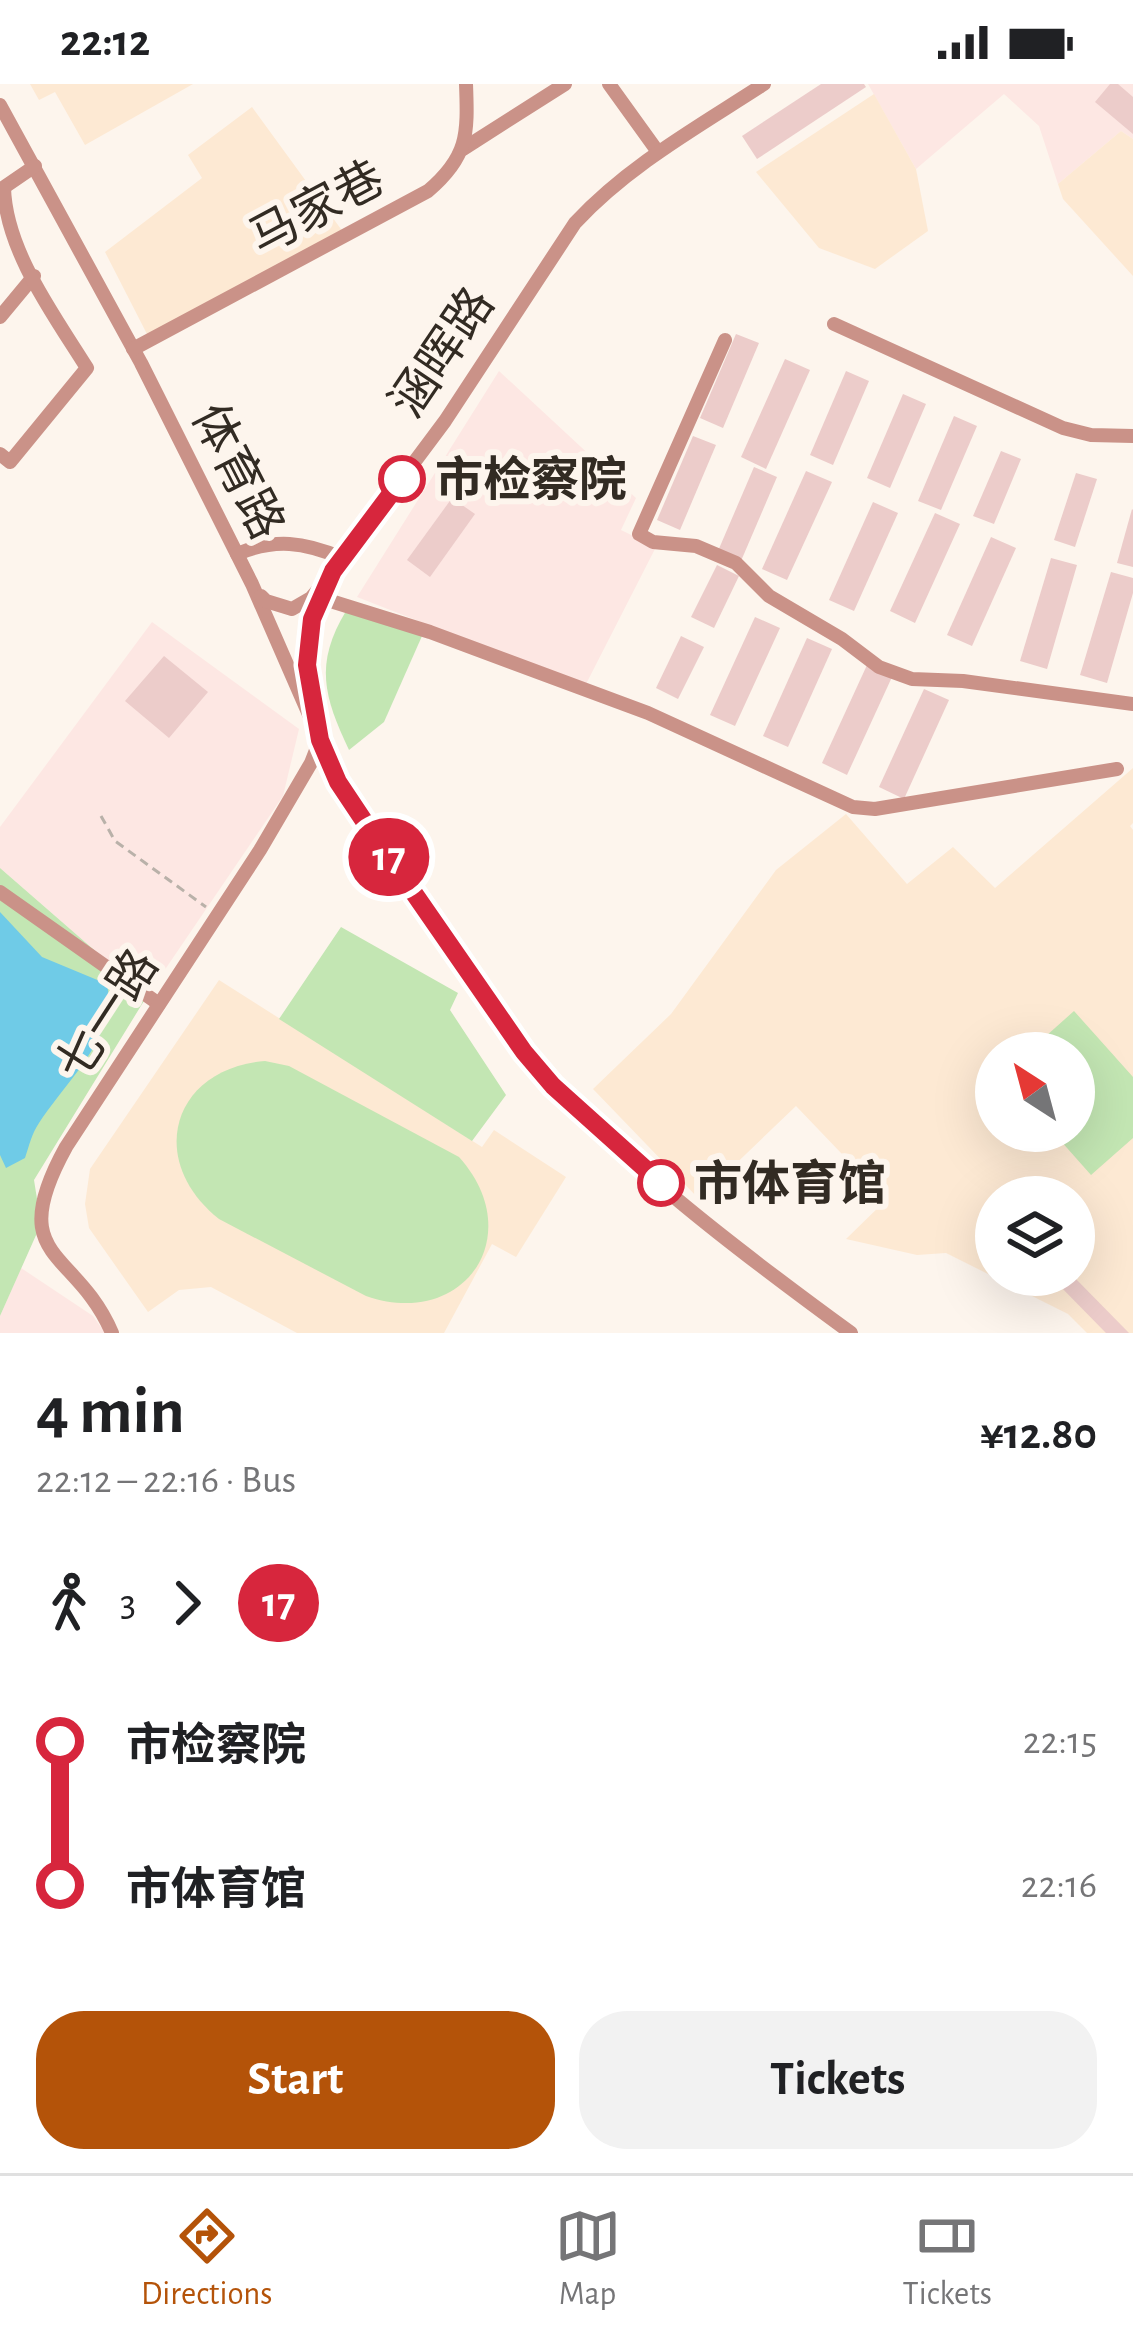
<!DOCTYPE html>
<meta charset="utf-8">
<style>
:root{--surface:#fff;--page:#f2f2f2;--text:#202124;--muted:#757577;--line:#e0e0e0;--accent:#b45309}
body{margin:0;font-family:"Alegreya Sans","Noto Sans SC",sans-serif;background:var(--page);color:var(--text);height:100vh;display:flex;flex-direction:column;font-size:45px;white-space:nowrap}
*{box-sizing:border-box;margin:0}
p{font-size:39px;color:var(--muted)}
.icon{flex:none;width:66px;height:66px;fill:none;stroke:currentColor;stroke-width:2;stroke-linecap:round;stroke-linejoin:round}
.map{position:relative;height:1249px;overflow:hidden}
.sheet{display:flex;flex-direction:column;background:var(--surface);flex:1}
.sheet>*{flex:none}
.badge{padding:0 24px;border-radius:39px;font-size:42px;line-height:78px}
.needle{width:78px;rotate:324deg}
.tools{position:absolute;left:975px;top:948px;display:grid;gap:24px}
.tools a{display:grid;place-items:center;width:120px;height:120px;border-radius:50%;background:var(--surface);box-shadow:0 12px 48px #0002;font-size:60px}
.map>.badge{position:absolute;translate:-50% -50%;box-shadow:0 0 0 6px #fff}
.legs{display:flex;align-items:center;gap:18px;height:132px;padding:0 36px;font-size:39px}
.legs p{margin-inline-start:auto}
.headline{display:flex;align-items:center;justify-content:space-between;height:204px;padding:0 36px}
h1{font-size:66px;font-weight:700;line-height:90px}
.primary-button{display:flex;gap:24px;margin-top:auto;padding:24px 36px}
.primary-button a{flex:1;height:138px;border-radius:48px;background:var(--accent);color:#fff;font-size:48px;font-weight:700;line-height:138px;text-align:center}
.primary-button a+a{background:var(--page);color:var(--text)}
ul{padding:0 36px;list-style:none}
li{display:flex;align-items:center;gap:42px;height:144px;font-size:45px}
li i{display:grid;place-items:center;width:18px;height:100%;margin:0 15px;background:currentColor}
li i::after{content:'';width:30px;height:30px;margin:-15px;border:9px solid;border-radius:50%;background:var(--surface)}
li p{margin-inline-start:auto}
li:first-child i{background:linear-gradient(#0000 50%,currentColor 0)}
li:last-child i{background:linear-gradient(currentColor 50%,#0000 0)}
.status{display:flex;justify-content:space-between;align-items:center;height:84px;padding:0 60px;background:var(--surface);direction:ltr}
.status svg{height:33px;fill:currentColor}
.tabs{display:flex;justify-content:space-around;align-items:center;height:168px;border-top:3px solid var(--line);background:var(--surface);font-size:33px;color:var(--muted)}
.tabs a{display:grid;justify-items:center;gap:6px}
.tabs .selected{color:var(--accent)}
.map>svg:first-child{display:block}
.commercial{fill:#fde7e3}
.built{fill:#fde9d3;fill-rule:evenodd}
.green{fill:#c3e6b3}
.water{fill:#6fcbe7}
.building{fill:#ecccca}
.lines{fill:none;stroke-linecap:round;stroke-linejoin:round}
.path{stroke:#b9b1a9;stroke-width:3;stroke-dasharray:9 6;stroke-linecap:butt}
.minor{stroke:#ca9288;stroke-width:14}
.line-1-casing{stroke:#fff;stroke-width:27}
.line-1{stroke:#d7263d;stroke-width:18}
.stop-1-dot{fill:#fff;stroke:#d7263d;stroke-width:6}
.labels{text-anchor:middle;stroke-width:12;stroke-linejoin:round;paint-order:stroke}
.street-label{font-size:48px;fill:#322b23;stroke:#fdf5ed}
.stop-label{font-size:48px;font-weight:bold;fill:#322b23;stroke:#fdf5ed;text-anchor:start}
</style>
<div class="status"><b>22:12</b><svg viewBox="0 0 49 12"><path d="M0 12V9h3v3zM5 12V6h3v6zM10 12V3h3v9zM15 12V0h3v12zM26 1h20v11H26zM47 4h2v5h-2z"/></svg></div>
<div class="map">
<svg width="1133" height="1249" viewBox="0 0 1133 1249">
<rect width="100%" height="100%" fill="#fdf5ed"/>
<g class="commercial">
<path d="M868 0H1133V55L1121 47 1058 100 1039 42 1004 10 916 85Z"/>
<path d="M499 287 636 414 621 446 656 463 585 602 357 513Z"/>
<path d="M152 538 299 645 283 712 147 912 0 784V743Z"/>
<path d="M21 1184 93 1232 105 1249H0V1232Z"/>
</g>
<g class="built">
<path d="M30 0H193L85 61 55 8 39 16Z"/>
<path d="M874 10 916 85 928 147 875 185 819 164 756 88Z"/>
<path d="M252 23 346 152 148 252 105 168 202 94 188 71Z"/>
<path d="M1121 47 1133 55V192L1063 115 1058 100Z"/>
<path d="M1133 684V739L1130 742 1133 746V1249H1087L1068 1230 946 1169 917 1171 846 1155 886 1116 796 1022 699 1115 593 1005 671 930 776 786 846 730 907 800 953 763 995 804ZM996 969H1074V1047H996ZM996 1113H1074V1191H996Z"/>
<path d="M219 896 482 1063 494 1046 566 1093 516 1173 492 1160 444 1249H297L211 1203 179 1206 148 1228 89 1144 85 1120 90 1085Z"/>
</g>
<g class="green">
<path d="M346 527 422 552 384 638 349 666C324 613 314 580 346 527Z"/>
<path d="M0 784 147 912 34 1096 41 1140 0 1232Z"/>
<path d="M341 843 458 909 450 926 506 1011 472 1057 279 935Z"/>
<path d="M1074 927 1133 993V1054L1091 1091 1052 1047H1074V969H1027Z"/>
<path d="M265 977 289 982 459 1073C529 1151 464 1246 366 1212L219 1135C146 1077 171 985 265 977Z"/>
</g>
<path class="water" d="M0 828 42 873 107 900C118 953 66 997 39 1039 32 1049 29 1062 25 1074L6 1084 0 1071Z"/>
<g class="building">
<path d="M821 0H864L866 3 757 75 742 52Z"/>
<path d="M1110 0H1118L1133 13V50L1095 18Z"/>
<path d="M736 250 759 259 723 344 700 334Z"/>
<path d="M785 275 810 286 766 385 741 373Z"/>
<path d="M846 287 869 297 833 381 810 371Z"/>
<path d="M903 310 926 320 890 404 867 394Z"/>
<path d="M954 332 977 342 941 426 918 417Z"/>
<path d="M693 352 716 361 680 446 657 436Z"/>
<path d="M1001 367 1021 375 994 440 973 432Z"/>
<path d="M754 383 777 393 741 477 718 467Z"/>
<path d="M806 387 832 398 787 496 762 485Z"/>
<path d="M1076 389 1097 395 1075 463 1054 456Z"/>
<path d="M452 414 475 430 430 493 407 476Z"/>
<path d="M873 418 898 429 854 527 829 516Z"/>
<path d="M1132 425 1133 426V483L1117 479Z"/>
<path d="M935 429 960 440 915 539 890 527Z"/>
<path d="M991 453 1016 464 972 562 947 551Z"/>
<path d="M1051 474 1077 481 1047 585 1020 577Z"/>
<path d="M717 481 739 492 714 544 691 533Z"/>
<path d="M1111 488 1133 494V509L1107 599 1080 591Z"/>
<path d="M755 533 780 544 735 642 710 631Z"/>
<path d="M681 552 704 563 678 615 656 604Z"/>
<path d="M807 554 832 565 788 663 763 652Z"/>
<path d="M164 572 208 608 169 654 125 617Z"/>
<path d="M867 581 892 593 847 691 822 679Z"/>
<path d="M924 605 949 616 904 715 879 703Z"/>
<path d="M1067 1191H1072L1129 1249H1106L1058 1200Z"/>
</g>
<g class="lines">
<path class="path" d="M101 732 115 757 206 823"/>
<g class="minor">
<path d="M609 0 658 68"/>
<path d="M0 21 141 279 252 500 338 697 524 968C618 1076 736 1165 851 1249"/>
<path d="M463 65 565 0"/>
<path d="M0 106 35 82"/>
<path d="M0 233 34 192"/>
<path d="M834 240 1063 344 1091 351 1133 352"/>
<path d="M725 256 639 450 653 458 696 462 736 479 769 512 842 555 879 583 912 595 963 597 1133 620"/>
<path d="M133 265 428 107C468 73 468 51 466 0"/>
<path d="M0 370 10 378 87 284C54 231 6 167 4 104"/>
<path d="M237 470C275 454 304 458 342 474"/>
<path d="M261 512 266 517 292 525 311 514 322 501"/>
<path d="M321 514 430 548 648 629 853 723 875 725 1117 685"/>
<path d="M0 808 159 920"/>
<path d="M112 1249C76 1164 3 1177 66 1063L260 766 311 679 320 656 307 581 312 535 333 487 445 337 575 139C629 81 698 43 764 0"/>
</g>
</g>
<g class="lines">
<g class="line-1-casing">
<path id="line-1" d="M402 395 333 487 312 535 307 581 320 656 338 698 364 737 524 968 553 1002 661 1099"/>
</g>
<use href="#line-1" class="line-1"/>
</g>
<g class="stop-1-dot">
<circle cx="402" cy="395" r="21"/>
<circle cx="661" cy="1099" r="21"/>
</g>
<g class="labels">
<g class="street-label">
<text transform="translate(316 123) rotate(-28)" y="17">马家巷</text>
<text transform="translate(441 268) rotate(-56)" y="17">涵晖路</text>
<text transform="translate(239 387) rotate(63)" y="17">体育路</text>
<text transform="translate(106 930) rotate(-57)" y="17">七一路</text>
</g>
<g class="stop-label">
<text x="435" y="412">市检察院</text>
<text x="694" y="1116">市体育馆</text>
</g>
</g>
</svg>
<div class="tools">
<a><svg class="needle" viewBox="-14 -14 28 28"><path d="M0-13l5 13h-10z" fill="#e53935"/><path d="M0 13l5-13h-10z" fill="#757577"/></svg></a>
<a><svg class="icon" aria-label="layers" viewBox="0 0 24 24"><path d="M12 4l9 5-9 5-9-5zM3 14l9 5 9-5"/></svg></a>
</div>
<b class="badge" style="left:389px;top:773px;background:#d7263d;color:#fff">17</b>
</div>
<section class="sheet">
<div class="headline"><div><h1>4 min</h1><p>22:12 – 22:16 · Bus</p></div><b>¥12.80</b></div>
<div class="legs"><svg class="icon" aria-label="walk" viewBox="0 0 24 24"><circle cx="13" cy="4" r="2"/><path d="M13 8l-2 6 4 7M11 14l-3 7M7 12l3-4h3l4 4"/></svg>3<svg class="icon" aria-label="forward" viewBox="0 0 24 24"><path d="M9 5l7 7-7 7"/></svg><b class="badge" style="background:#d7263d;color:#fff">17</b></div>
<ul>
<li><i style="color:#d7263d"></i><b>市检察院</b><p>22:15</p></li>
<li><i style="color:#d7263d"></i><b>市体育馆</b><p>22:16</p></li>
</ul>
<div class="primary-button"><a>Start</a><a>Tickets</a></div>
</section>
<nav class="tabs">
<a class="selected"><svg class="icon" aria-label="directions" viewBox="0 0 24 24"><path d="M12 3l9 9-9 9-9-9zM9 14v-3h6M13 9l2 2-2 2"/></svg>Directions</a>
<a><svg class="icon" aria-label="map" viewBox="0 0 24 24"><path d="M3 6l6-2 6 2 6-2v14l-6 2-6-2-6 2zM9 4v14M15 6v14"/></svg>Map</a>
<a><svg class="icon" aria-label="tickets" viewBox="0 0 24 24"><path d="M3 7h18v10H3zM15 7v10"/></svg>Tickets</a>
</nav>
